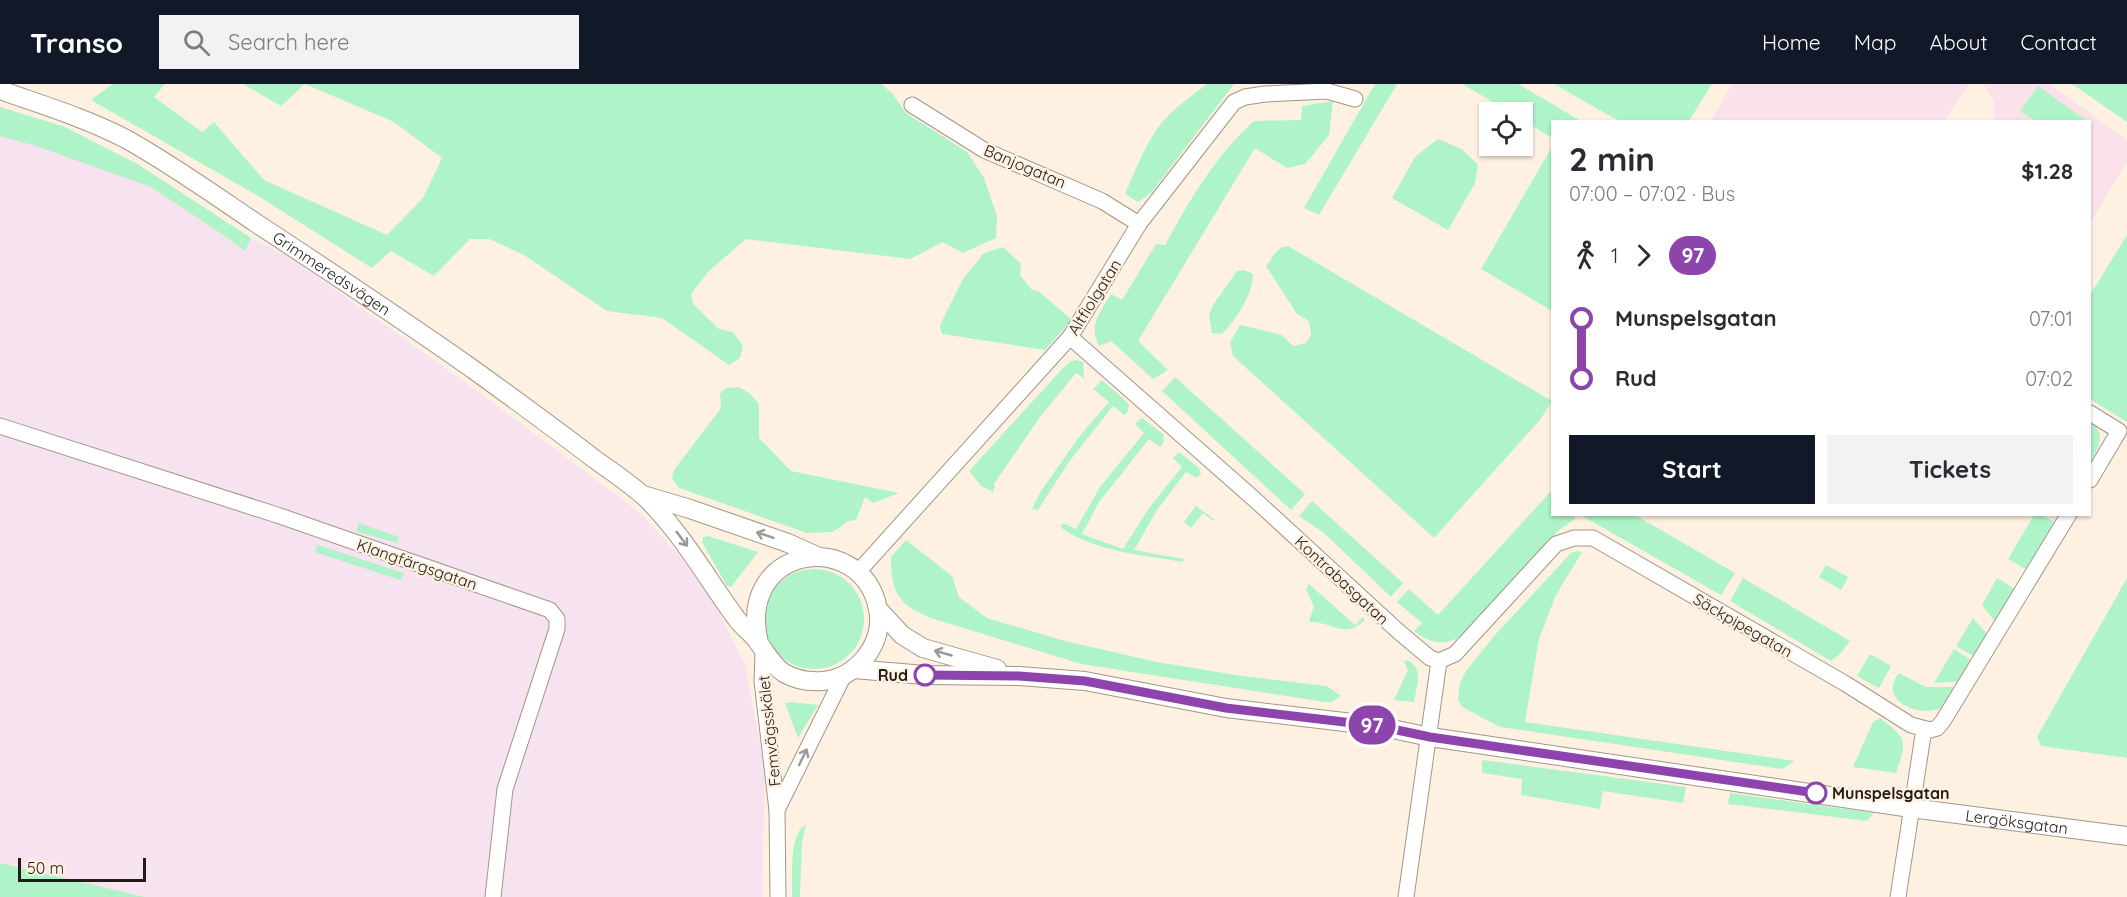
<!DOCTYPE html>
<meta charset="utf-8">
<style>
:root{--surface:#fff;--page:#f2f2f3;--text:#2b2b33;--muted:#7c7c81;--accent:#111827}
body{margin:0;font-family:Quicksand,sans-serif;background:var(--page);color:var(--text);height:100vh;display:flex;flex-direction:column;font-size:22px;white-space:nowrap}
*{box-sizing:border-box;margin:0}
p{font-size:20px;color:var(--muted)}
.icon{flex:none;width:33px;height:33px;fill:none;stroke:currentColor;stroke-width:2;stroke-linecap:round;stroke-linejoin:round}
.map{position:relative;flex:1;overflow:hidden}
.sheet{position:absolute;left:1551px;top:36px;width:540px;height:396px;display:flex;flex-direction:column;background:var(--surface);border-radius:0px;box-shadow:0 2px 4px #0004}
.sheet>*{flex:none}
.badge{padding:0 12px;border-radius:20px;font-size:21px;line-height:39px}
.tools{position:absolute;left:1479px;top:18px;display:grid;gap:12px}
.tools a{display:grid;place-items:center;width:54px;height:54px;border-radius:0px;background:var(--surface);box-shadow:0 2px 4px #0004;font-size:30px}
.scale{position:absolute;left:18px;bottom:15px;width:128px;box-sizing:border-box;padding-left:6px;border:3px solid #211c17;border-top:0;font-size:16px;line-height:21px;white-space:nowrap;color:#211c17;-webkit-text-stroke:4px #fef1e1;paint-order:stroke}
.map>.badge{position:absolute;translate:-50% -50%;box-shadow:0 0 0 3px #fff}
.legs{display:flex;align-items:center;gap:9px;height:66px;padding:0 18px;font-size:20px}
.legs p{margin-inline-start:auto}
.summary{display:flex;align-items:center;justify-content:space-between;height:102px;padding:0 18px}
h1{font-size:33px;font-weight:700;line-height:45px}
.primary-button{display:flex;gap:12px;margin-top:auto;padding:12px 18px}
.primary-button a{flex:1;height:69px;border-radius:0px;background:var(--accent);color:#fff;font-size:24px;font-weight:700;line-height:69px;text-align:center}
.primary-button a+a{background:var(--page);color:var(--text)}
ul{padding:0 18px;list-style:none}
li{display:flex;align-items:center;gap:21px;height:60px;font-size:22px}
li i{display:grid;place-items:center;width:9px;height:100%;margin:0 8px;background:currentColor}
li i::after{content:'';width:15px;height:15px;margin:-8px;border:4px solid;border-radius:50%;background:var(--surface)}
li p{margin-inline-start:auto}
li:first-child i{background:linear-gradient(#0000 50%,currentColor 0)}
li:last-child i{background:linear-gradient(currentColor 50%,#0000 0)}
header{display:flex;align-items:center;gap:36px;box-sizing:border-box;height:84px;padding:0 30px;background:var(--accent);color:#fff}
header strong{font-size:28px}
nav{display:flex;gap:33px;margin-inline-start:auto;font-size:21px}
.search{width:420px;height:54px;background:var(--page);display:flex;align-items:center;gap:15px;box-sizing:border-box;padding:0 21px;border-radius:0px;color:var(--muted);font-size:22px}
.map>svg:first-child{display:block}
.industrial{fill:#f7e2f0}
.education{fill:#fbe1e9}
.green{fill:#aff3c9}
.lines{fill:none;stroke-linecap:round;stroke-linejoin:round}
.minor-casing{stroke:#a29688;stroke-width:17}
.tertiary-casing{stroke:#a29688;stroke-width:20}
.minor{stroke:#fff;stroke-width:15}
.tertiary{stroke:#fff;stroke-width:18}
.oneway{stroke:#9b9997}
.line-1-casing{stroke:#fff;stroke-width:14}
.line-1{stroke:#8e44ad;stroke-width:9}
.stop-1-dot{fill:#fff;stroke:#8e44ad;stroke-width:3}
.labels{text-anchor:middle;stroke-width:4.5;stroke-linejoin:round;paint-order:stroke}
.street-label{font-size:16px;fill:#211c17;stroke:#fef1e1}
.stop-label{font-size:16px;font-weight:bold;fill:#211c17;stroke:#fef1e1;text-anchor:end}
</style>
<header>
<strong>Transo</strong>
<div class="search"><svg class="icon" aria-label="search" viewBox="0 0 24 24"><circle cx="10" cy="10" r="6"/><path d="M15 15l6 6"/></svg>Search here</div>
<nav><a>Home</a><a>Map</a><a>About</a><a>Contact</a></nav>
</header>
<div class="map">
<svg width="2127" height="813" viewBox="0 0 2127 813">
<rect width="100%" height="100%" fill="#fef1e1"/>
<path class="industrial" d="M0 23 65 43 139 81 251 154 290 173 480 309 639 428 704 498 745 581 765 685 762 813H145L0 779Z"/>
<g class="education">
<path d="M1732 0H1969L1944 37H1711Z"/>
<path d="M1984 0H2050L2127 56V78L2090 139V38L1994 37V19Z"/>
</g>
<g class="green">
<path d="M112 0H165L154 13 202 48 214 38 264 96 387 151 423 114 442 74 394 38 305 0 281 22 243 0H881L892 9 906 29 967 68 984 94 997 132 996 154 963 169 943 158 910 175 746 155 709 187 691 210 693 220 719 245 733 248 743 262 740 274 729 281 662 234 607 227 524 171 489 155H470L434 192 391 167 372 184 258 112 91 16Z"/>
<path d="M1207 0H1234L1151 109 1138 118 1125 110C1136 85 1146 57 1164 36 1177 22 1193 11 1207 0Z"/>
<path d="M1375 0H1397L1319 131 1304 124Z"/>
<path d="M1462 0H1518L1581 37 1552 38V54L1523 36 1522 28H1510Z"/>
<path d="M1554 0H1712L1689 37H1619Z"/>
<path d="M2072 0H2127V38Z"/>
<path d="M2038 2 2087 37H2035L2020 27Z"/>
<path d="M1333 17 1329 51 1305 80 1287 84 1255 64 1138 257 1168 286 1153 295 1111 257 1099 262C1088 241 1100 229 1111 210L1122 216 1156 160 1165 161C1189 117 1216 71 1254 37L1301 36 1302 22Z"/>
<path d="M0 23 65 43 139 81 251 154 245 167 222 150 151 103 36 62 0 52Z"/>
<path d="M1438 55 1462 65 1478 81 1475 99 1448 146 1392 114 1415 73Z"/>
<path d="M1552 63V227L1481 185Z"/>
<path d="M2127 151V338L2090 315V211Z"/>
<path d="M1288 162 1552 317 1540 336 1434 454 1233 272 1230 258 1240 241 1282 251 1293 262 1306 259 1311 251 1309 237 1297 230 1266 182C1272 174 1277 163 1288 162Z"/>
<path d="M1003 163 1021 180 1020 191 1032 206 1038 207 1072 236 1045 266 942 250 940 241 963 195 984 169Z"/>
<path d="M1244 186 1253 190C1253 211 1236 235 1222 250L1212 249 1209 231 1213 221 1237 187Z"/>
<path d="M1076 276 1083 278 1084 294 1076 289 1040 333 994 400 995 402 993 408 981 402 969 387 1063 284 1071 277Z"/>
<path d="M1175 293 1305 410 1291 426 1162 307Z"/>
<path d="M1102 296 1128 319 1129 322 1127 329 1124 331 1113 322 1068 379 1038 426 1032 425 1039 410 1079 353 1109 318 1093 305Z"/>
<path d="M739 303 749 309 759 320V354L791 387 899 409 873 419 865 413 856 436 848 437 842 442 832 448 807 449 679 404 672 394 674 386 721 324 720 310 726 304Z"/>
<path d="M1142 334 1164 351 1163 359 1160 363 1149 355 1099 418 1082 450 1123 465 1149 424 1182 383 1173 374 1179 368 1199 384 1201 390 1196 394 1186 388 1157 426 1134 466 1184 475 1183 478C1143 471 1095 468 1060 443L1063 439 1076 445 1100 403 1144 349 1135 340Z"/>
<path d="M2090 337C2107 350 2099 363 2090 379Z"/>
<path d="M1552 406V430L1575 431V435L1558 447 1467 548C1449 562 1433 562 1414 547L1422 539 1397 518 1409 505 1438 531Z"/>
<path d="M1312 417 1403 499 1391 513 1324 449 1299 432Z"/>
<path d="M1196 422 1215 436 1213 437 1203 429 1191 444 1184 438Z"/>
<path d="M1584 431H1635L1735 489 1721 511 1584 433Z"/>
<path d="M2034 431H2041L2055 438 2027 486 2008 475Z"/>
<path d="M359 439 399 453 397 459 358 448 356 446Z"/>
<path d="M708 452 758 468 731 503 727 502 702 458 703 453Z"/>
<path d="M906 456 952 492 959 513 987 534 1065 557 1157 578 1242 592 1327 602 1341 612 1332 618H1325L1081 580 931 534C898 521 891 508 891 473Z"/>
<path d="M318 461 403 489 404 491 400 496 315 468Z"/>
<path d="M1577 467 1582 468 1556 511 1539 555 1525 638 1795 677 1782 685 1500 643 1462 623 1458 616 1460 599 1466 587 1494 552 1571 469Z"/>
<path d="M1826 481 1847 492 1848 494 1841 506 1819 493Z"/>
<circle cx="814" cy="535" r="50"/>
<path d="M1743 494 1850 557 1840 570 1831 577 1730 517Z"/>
<path d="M1997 494 2015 505 1996 539 1982 521Z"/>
<path d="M2127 494V674L2041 662 2037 653Z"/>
<path d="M1309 500 1355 541 1363 533 1365 536C1343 556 1335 538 1310 538L1309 536 1314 523 1306 505Z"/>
<path d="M1973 534 1987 550 1975 573 1956 562Z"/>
<path d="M1954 565 1973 577 1962 597 1934 599Z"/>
<path d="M1870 570 1891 582 1879 604 1857 592Z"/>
<path d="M1407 576C1424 584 1417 601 1414 618L1394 616 1408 586 1404 578Z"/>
<path d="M1899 589 1926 603H1954L1958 605C1955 610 1951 617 1947 620 1926 638 1875 618 1899 589Z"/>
<path d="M791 618 818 621 798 654 785 619Z"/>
<path d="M1880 634C1908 655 1907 657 1896 689L1853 683 1873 638Z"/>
<path d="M1482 676 1686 703 1683 719 1603 707 1600 725 1521 711 1522 695 1482 689Z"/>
<path d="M1730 709 1874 729 1867 737 1728 720Z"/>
<path d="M806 740 802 758 800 813H792C793 793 788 751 806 740Z"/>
<path d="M0 779 145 813H0Z"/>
</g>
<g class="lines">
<g class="minor-casing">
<g id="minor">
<path d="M912 21 984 66 1102 117 1139 140"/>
<path d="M1070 253 1253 414 1399 548 1430 574 1439 577"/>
<path d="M2090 329 2119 347 2090 396"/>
<path d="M0 342 277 431 550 526 557 535V545L505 705 493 813"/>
<path d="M858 488 1070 253 1139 140 1234 18 1245 13 1265 10 1327 7 1355 15"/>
<path d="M763 567 762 597 777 726 778 813"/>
<path d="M1439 577 1455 570 1556 460 1574 454H1593L1846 600 1911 641 1930 646 1937 644 1943 637 2069 430"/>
<path d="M777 726 844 591"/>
<path d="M1406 813 1439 577"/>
<path d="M1898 813 1924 645"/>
</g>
</g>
<g class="tertiary-casing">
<g id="tertiary">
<path id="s1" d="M0 6C42 21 86 34 126 55 171 80 213 110 256 139 329 187 402 235 474 286 514 315 554 344 593 374 611 387 631 400 647 415 683 451 706 493 736 534 742 543 752 549 758 558 767 570 772 581 784 589 796 596 810 598 823 597 857 594 885 559 878 525 862 443 735 461 759 559"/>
<path d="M643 411 690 425 788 459 819 473"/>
<path d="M878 525 902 551 923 564 997 585"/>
<path id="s2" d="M854 585 925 591 1019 592 1085 597 1226 624 1378 642 1430 653 1911 724 2127 752"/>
</g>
</g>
<use href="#minor" class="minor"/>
<use href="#tertiary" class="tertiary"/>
</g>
<defs><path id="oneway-shaft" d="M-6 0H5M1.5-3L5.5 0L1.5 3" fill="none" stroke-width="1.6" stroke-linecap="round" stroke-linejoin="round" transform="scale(1.5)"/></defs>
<g class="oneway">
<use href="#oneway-shaft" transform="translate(765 451) rotate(-162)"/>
<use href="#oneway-shaft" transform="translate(682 455) rotate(53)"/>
<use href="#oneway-shaft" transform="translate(943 569) rotate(-164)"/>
<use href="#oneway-shaft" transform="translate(803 673) rotate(-64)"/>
</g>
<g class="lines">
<g class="line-1-casing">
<path id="line-1" d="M925 591 1019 592 1085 597 1226 624 1378 642 1430 653 1816 709"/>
</g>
<use href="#line-1" class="line-1"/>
</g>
<g class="stop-1-dot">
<circle cx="925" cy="591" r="10"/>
<circle cx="1816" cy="709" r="10"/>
</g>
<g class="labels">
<g class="street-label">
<text transform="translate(1025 82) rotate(23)" y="6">Banjogatan</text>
<text dy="6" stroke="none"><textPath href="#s1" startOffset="381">Grimmeredsvägen</textPath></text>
<text transform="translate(1094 213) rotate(-58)" y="6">Altfiolgatan</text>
<text transform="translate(417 480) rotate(19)" y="6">Klangfärgsgatan</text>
<text transform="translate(1342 496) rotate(43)" y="6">Kontrabasgatan</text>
<text transform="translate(1743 541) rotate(30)" y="6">Säckpipegatan</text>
<text transform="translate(769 647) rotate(-96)" y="6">Femvägsskälet</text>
<text dy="6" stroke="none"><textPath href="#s2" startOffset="1174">Lergöksgatan</textPath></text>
</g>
<g class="stop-label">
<text x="908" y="597">Rud</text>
<text x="1832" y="715" text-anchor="start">Munspelsgatan</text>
</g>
</g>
</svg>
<div class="tools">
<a><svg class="icon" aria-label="locate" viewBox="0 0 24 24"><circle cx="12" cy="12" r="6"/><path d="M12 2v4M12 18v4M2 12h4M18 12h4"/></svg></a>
</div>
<div class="scale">50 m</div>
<b class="badge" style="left:1372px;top:641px;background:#8e44ad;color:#fff">97</b>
<section class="sheet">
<div class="summary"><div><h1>2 min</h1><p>07:00 – 07:02 · Bus</p></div><b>$1.28</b></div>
<div class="legs"><svg class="icon" aria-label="walk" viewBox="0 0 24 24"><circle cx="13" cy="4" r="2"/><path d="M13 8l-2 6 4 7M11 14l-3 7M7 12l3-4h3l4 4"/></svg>1<svg class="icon" aria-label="forward" viewBox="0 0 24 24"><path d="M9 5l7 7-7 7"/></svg><b class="badge" style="background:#8e44ad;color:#fff">97</b></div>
<ul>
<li><i style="color:#8e44ad"></i><b>Munspelsgatan</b><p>07:01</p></li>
<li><i style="color:#8e44ad"></i><b>Rud</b><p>07:02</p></li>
</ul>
<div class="primary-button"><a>Start</a><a>Tickets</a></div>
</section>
</div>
